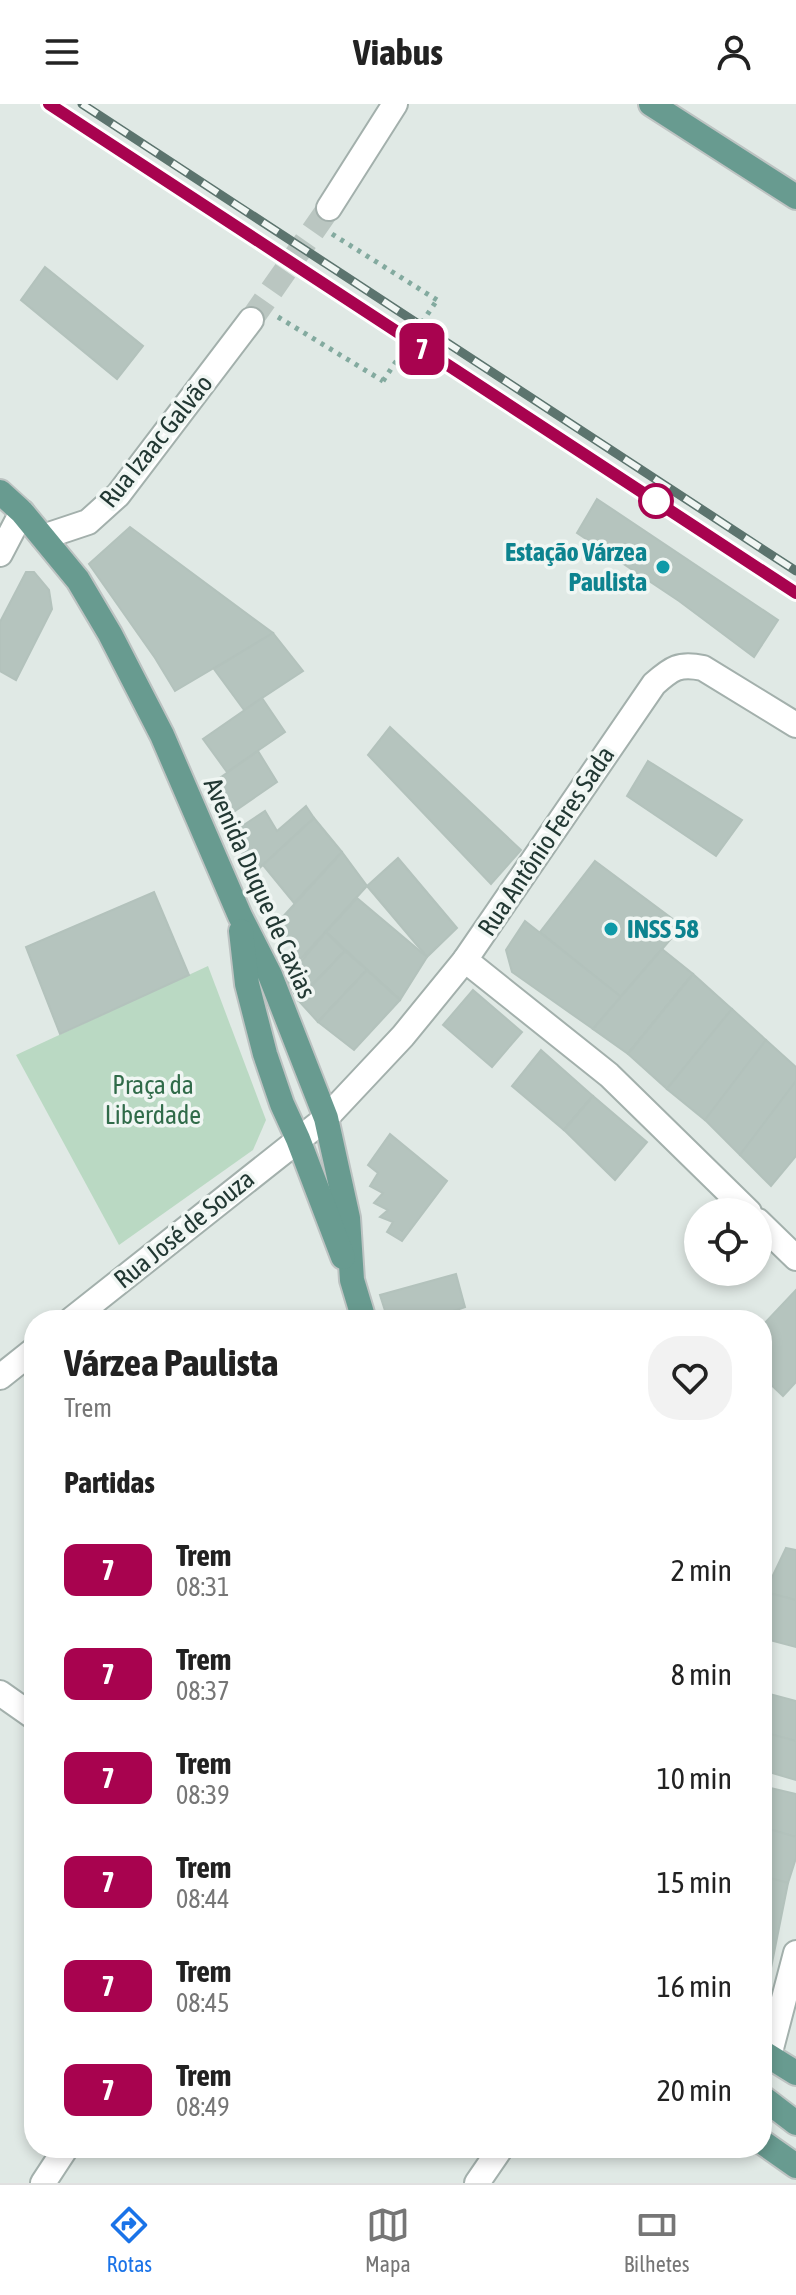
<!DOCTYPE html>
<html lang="pt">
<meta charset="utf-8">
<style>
:root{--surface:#fff;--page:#f2f2f2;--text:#222;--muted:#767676;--line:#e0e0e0;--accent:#1a73e8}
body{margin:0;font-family:"Asap Condensed",sans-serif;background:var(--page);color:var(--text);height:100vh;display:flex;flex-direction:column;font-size:30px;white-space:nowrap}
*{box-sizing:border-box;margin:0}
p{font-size:26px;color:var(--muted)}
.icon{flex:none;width:44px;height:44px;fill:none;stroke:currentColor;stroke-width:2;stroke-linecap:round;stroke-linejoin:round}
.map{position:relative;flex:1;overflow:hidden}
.sheet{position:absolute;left:24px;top:1206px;width:748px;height:848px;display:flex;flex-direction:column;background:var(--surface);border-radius:32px;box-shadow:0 4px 12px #0003}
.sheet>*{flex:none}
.badge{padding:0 16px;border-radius:12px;font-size:28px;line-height:52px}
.tools{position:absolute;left:684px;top:1094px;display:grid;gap:16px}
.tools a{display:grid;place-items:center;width:88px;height:88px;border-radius:50%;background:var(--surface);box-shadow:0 4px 12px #0003;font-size:40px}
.map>.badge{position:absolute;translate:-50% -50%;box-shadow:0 0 0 4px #fff}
h2{padding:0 40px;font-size:30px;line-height:72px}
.round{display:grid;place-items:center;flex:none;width:84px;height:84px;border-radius:32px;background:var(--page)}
.head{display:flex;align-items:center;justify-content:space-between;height:136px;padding:0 40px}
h1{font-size:38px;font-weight:700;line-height:60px}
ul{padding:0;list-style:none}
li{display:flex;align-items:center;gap:24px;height:104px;padding:0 40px}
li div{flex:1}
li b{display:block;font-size:30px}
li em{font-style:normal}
li .badge{min-width:88px;font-weight:700;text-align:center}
header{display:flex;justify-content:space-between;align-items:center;height:104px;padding:0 40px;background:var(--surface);font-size:36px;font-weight:700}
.dock{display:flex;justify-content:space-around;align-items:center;height:112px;border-top:2px solid var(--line);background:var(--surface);font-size:22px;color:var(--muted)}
.dock a{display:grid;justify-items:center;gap:4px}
.dock .on{color:var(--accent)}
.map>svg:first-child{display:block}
.green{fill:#bad9c3}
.building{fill:#b5c4be;stroke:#b3c2bc;stroke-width:2}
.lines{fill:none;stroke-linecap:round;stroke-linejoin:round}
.minor-tunnel{stroke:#bac6c1;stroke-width:24;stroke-dasharray:24 12;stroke-linecap:butt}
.minor-casing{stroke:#a3b0ac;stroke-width:28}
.major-casing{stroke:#bdc3c2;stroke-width:28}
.path{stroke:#83aa9f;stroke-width:5;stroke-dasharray:4 6;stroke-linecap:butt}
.minor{stroke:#fff;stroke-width:24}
.major{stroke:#689b90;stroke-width:24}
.rail-casing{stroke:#5c746e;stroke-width:9}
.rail{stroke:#f0f6f3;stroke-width:6;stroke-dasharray:18;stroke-linecap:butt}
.path-bridge{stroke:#83aa9f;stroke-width:5;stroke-dasharray:4 6;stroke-linecap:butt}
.line-casing{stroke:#fff;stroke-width:18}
.line{stroke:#a8034f;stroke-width:12}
.stop-dot{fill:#fff;stroke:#a8034f;stroke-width:4}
.culture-dot{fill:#0f9aa8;stroke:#f0f6f3;stroke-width:3}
.labels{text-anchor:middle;stroke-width:7;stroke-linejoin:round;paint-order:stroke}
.street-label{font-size:26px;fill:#223833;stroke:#f0f6f3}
.culture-label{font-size:26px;font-weight:bold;fill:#0d838f;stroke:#f0f6f3;text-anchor:end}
.park-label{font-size:26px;fill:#306b49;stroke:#f0f6f3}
</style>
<header><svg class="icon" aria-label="menu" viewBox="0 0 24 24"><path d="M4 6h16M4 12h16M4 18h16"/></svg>Viabus<svg class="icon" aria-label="person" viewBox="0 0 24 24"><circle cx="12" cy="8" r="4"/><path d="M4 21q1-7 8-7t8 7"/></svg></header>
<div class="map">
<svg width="796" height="2079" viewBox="0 0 796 2079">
<rect width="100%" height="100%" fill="#e0e9e5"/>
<path class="green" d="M208 862 266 1016 253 1046 119 1141 16 951Z"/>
<g class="building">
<path d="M45 163 143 242 117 275 21 196Z"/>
<path d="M597 395 778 516 754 553 679 497 577 429Z"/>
<path d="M130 423 273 529 175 587 155 554 89 460Z"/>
<path d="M26 468H34L49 486 52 505 16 576 0 567V518Z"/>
<path d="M273 529 303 567 244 606 214 565Z"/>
<path d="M262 594 285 628 227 668 203 635Z"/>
<path d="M390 623 521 746 491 780 368 651Z"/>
<path d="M258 647 277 678 232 709 214 678Z"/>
<path d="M648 657 742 716 716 752 627 692Z"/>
<path d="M306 702 314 714 252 771 233 728 265 707 277 727Z"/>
<path d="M314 714 342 748 294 799 263 761Z"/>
<path d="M342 748 367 782 299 857 279 817Z"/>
<path d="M398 754 457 824 427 853 367 782Z"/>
<path d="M595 757 682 822 621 893 540 828Z"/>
<path d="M154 788 189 871 60 930 26 843Z"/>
<path d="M357 794 427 853 400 896 326 828Z"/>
<path d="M525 817 621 893 593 925 512 868 506 846Z"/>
<path d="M326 828 345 847 298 896 286 875Z"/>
<path d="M662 845 693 870 628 950 593 925Z"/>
<path d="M345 847 367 866 318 918 298 896Z"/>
<path d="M367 866 400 896 354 946 318 918Z"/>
<path d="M693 870 732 905 667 985 628 950Z"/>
<path d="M473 886 522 928 492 963 443 921Z"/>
<path d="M732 905 766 936 705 1016 667 985Z"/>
<path d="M766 936 796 963V977L740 1051 705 1016Z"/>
<path d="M541 946 593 992 564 1026 512 982Z"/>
<path d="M796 977V1052L771 1082 740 1051Z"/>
<path d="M593 992 647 1038 615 1076 564 1026Z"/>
<path d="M390 1030 447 1077 402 1137 387 1128 393 1118 380 1113 388 1106 374 1099 383 1089 370 1082 378 1069 368 1061Z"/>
<path d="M456 1170 465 1203 428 1216H388L380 1191Z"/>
<path d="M796 1186V1278L783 1292 762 1272V1222Z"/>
<path d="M786 1444 796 1446V1496L765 1488Z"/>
<path d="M765 1488 796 1496V1543L762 1534V1494Z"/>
<path d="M762 1588 796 1597V1637L762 1628Z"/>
<path d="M762 1628 796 1637V1676L762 1666Z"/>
<path d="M762 1682 796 1690V1733L762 1723Z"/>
<path d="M762 1723 796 1733V1754L788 1779 762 1772Z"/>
<path d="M762 1772 788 1779 771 1864 762 1861Z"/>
</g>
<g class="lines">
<path class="minor-tunnel" d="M251 216 329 104"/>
<g class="minor-casing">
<g id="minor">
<path d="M329 104 395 0"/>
<path d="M43 433 88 418 118 391 251 216"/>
<path d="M0 450 22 408"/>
<path d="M465 856 609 971 749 1108"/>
<path d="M758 1117 796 1154"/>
<path d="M71 1216 326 1014 403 932 465 856 654 580C672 564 679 559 703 564L796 621"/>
<path d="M0 1273 34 1246"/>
<path d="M0 1589 34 1613"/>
<path d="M769 1952 796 1849"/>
<path d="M43 2079 66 2044"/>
<path d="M477 2079 501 2044"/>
</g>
</g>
<g class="major-casing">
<g id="major">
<path d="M651 0 796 93"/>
<path d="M0 388 22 408 78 476 110 530 162 631 240 812 270 871 326 1014 348 1114 352 1176 364 1216"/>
<path d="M241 827 247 880 265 950 282 1000 298 1035 343 1153"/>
<path d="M762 1948 796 1969"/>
<path d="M762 1993 796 2019"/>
<path d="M762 2038 796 2062"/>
</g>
</g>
<g class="path">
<path d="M332 130 437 196"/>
<path d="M278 213 383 277"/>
</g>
<use href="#minor" class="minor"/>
<use href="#major" class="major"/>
<g class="rail-casing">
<g id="rail">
<path d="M49 0 796 489"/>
<path d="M82 0 796 467"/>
</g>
</g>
<use href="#rail" class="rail"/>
<path class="path-bridge" d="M383 277 437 196"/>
</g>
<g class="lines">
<g class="line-casing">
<path id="line" d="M49 0 796 489"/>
</g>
<use href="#line" class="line"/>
</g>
<circle class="stop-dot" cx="656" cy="397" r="16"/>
<g class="culture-dot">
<circle cx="663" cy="463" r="8"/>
<circle cx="611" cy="825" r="8"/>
</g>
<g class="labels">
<g class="street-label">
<text transform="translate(156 337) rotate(-51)" y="9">Rua Izaac Galvão</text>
<text transform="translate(546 737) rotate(-56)" y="9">Rua Antônio Feres Sada</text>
<text transform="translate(260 784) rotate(66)" y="9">Avenida Duque de Caxias</text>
<text transform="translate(184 1125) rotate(-39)" y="9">Rua José de Souza</text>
</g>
<g class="culture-label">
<text x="647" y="457">Estação Várzea<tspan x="647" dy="30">Paulista</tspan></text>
<text x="627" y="834" text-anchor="start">INSS 58</text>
</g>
<g class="park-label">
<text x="153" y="990">Praça da<tspan x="153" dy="30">Liberdade</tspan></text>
</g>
</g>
</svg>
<div class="tools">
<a><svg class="icon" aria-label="locate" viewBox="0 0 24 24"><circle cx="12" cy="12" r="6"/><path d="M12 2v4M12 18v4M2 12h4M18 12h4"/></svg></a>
</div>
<b class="badge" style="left:422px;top:245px;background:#a8034f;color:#fff">7</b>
<section class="sheet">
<div class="head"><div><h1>Várzea Paulista</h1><p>Trem</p></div><a class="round"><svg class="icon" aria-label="heart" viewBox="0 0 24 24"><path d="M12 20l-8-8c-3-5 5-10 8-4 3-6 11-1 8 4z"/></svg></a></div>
<h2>Partidas</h2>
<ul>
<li><span class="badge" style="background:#a8034f;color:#fff">7</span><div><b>Trem</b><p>08:31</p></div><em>2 min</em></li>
<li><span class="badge" style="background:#a8034f;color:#fff">7</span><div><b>Trem</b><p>08:37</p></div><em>8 min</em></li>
<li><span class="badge" style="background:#a8034f;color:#fff">7</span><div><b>Trem</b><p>08:39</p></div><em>10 min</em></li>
<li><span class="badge" style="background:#a8034f;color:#fff">7</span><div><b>Trem</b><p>08:44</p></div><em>15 min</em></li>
<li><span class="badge" style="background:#a8034f;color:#fff">7</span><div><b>Trem</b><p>08:45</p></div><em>16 min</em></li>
<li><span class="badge" style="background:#a8034f;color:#fff">7</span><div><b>Trem</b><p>08:49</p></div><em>20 min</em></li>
</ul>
</section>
</div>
<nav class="dock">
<a class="on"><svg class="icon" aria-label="directions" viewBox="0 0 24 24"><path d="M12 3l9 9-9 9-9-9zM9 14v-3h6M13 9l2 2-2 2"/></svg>Rotas</a>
<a><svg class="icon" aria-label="map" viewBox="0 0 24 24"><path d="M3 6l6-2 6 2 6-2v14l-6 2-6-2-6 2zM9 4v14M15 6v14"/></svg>Mapa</a>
<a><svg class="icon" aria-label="tickets" viewBox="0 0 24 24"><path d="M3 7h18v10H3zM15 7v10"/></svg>Bilhetes</a>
</nav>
